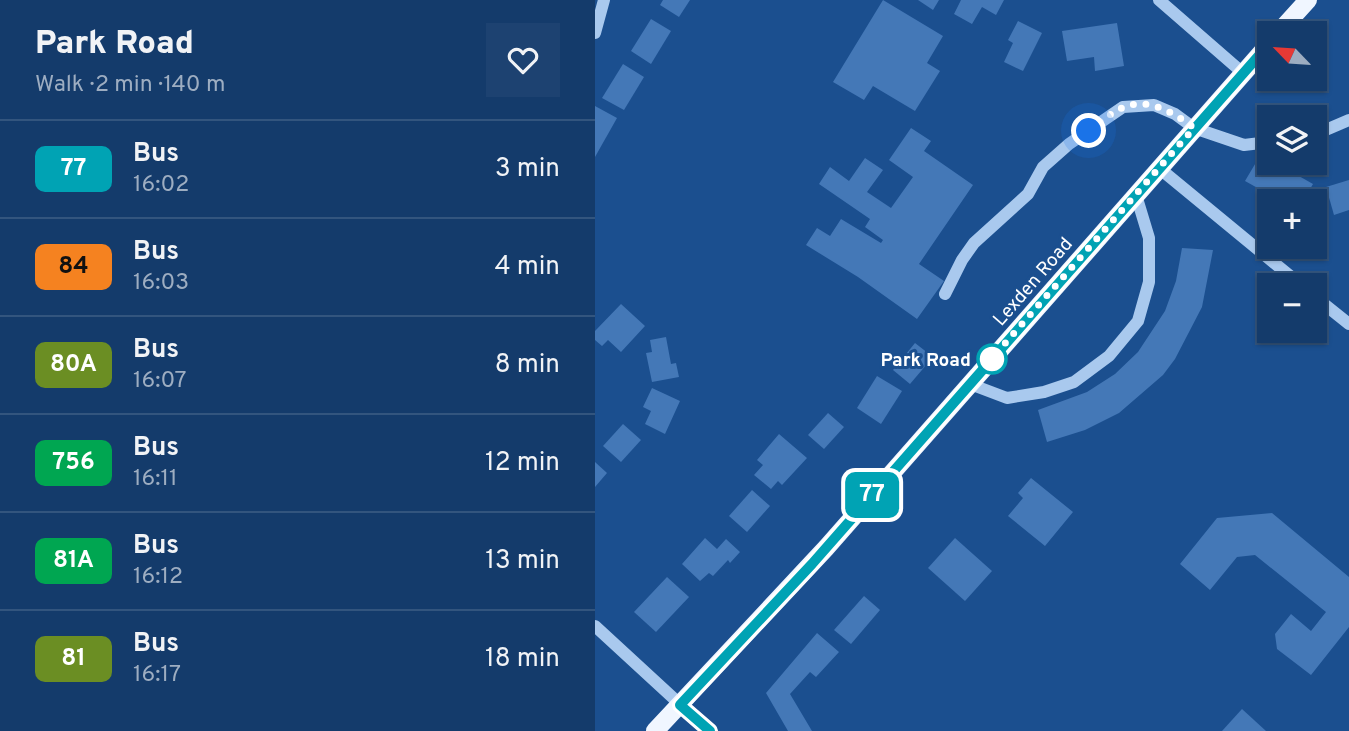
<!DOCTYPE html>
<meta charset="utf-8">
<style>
:root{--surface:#143b6b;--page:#1d4271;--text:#f1f3f6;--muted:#9dadc1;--line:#33557e}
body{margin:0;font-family:Overpass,sans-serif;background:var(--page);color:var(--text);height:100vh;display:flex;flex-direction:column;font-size:26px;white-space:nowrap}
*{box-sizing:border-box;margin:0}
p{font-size:23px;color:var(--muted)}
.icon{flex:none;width:38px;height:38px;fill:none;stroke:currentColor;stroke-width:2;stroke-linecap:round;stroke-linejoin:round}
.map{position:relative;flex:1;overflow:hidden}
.details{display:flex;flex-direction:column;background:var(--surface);width:595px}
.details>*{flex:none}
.badge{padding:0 14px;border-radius:10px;font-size:24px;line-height:46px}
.needle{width:46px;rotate:295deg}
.controls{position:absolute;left:662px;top:21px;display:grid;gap:14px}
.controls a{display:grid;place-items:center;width:70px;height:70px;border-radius:0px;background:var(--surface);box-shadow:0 2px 5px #0004,0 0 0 2px var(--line);font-size:35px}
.you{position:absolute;width:35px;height:35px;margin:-18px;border:5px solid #fff;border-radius:50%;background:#1a73e8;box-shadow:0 0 0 10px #1a73e833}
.map>.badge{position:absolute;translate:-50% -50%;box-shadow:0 0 0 4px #fff}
.round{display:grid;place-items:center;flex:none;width:74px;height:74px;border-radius:0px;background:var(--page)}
.headline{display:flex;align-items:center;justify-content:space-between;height:119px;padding:0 35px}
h1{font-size:33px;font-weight:800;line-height:52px}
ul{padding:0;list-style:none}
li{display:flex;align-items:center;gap:21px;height:98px;padding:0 35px;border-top:2px solid var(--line)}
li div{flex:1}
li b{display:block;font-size:26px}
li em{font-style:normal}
li .badge{min-width:77px;font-weight:700;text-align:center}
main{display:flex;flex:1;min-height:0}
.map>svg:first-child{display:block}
.building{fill:#4478b7}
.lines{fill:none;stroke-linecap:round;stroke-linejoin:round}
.minor{stroke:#a9c9ee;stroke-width:12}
.major{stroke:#f0f6ff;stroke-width:18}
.line-casing{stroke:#fff;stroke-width:16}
.line{stroke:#00a3b4;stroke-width:10}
.walk{stroke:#fff;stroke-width:7;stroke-dasharray:0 12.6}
.stop-dot{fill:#fff;stroke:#00a3b4;stroke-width:3.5}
.labels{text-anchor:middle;stroke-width:6;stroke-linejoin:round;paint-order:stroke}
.street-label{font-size:19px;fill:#fff;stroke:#1b4f8f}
.stop-label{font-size:19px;font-weight:bold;fill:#fff;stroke:#1b4f8f;text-anchor:end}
</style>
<main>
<section class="details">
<div class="headline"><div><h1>Park Road</h1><p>Walk · 2 min · 140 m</p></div><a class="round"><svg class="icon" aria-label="heart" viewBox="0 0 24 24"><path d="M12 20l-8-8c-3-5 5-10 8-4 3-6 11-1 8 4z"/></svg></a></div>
<ul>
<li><span class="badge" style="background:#00a3b4;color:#fff">77</span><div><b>Bus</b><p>16:02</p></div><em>3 min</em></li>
<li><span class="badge" style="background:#f58220;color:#111">84</span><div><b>Bus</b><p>16:03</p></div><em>4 min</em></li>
<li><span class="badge" style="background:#6b8e23;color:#fff">80A</span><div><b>Bus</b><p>16:07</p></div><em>8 min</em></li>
<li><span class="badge" style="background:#00a651;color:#fff">756</span><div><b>Bus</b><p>16:11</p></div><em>12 min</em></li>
<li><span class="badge" style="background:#00a651;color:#fff">81A</span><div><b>Bus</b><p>16:12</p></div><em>13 min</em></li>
<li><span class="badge" style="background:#6b8e23;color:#fff">81</span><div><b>Bus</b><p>16:17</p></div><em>18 min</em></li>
</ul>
</section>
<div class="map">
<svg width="754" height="731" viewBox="0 0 754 731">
<rect width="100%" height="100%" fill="#1b4f8f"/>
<g class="building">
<path d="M68 0H95L84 17 65 5Z"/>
<path d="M288 0 348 36 332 63 345 71 320 111 278 86 269 100 238 82Z"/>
<path d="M323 0H344L338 10Z"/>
<path d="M366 0H409L401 15 387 7 377 24 359 14Z"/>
<path d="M56 19 76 31 56 64 36 51Z"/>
<path d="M423 21 447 33 428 71 409 62 418 43 413 40Z"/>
<path d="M522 23 529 66 500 71 499 57 472 61 467 31Z"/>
<path d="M28 64 49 77 29 110 7 98Z"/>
<path d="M0 106 22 118 0 157Z"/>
<path d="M316 128 336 141 329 151 378 185 324 264 349 281 322 319 263 277 211 245 222 228 235 236 246 219 286 243 288 240 270 227 275 219 224 184 235 167 254 181 270 158 288 170 272 192 296 208 318 177 294 160Z"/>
<path d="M666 154 674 159V163H681L718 184 708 201H686L650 181Z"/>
<path d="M754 180V210L739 215 731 187Z"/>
<path d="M587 248 618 250 607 307 580 359 568 375 524 413 490 430 452 442 443 410 492 392 520 374 543 352 570 311 581 281Z"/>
<path d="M26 304 50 326 26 352 13 340 7 346 0 340V331Z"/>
<path d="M71 337 76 364 81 363 84 377 57 382 51 353 57 352 55 340Z"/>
<path d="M320 343 338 357 315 384 298 370Z"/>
<path d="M282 376 307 391 286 424 262 408Z"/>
<path d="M57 388 85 401 70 434 50 424 56 411 48 407Z"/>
<path d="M233 413 249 427 229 449 213 435Z"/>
<path d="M28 424 46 440 26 462 8 446Z"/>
<path d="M184 434 212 458 187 485 183 481 176 489 159 475 168 465 162 460Z"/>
<path d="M0 462 12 473 0 487Z"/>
<path d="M436 478 478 512 450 546 413 516 428 498 423 493Z"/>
<path d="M157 490 175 506 152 532 134 516Z"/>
<path d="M677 513 754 577V627L716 675 682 649 680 634 696 614 716 631 731 612 660 555 642 557 615 590 585 564 622 518Z"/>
<path d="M110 538 122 549 131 539 145 552 135 563 133 560 118 576 114 573 105 581 87 564Z"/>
<path d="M360 538 397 571 370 601 333 568Z"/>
<path d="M72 577 94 597 61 632 39 612Z"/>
<path d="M269 596 285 610 256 644 239 630Z"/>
<path d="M222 633 244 652 221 677 215 672 195 694 217 731H193L171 693Z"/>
<path d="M647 709 671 731H627Z"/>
</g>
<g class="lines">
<g class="minor">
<path d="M564 0 648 73"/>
<path d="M0 33 9 0"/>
<path d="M719 135 754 120"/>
<path d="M564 168 706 285"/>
<path d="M350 294 367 260 379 243 433 194 448 167 474 144 528 107 559 105 580 114 599 128 649 145 674 142"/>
<path d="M719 296 754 324"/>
<path d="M375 384 412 398 449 392 479 382 514 356 543 321 554 282V238L541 195"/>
<path d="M0 626 114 731"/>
</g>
<g class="major">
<path d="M683 33 713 0"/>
<path d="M60 731 231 548 674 44"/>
</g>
</g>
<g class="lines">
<g class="line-casing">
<path id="line" d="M115 731 85 705 217 564 674 44"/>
</g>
<use href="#line" class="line"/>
<path class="walk" d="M397 359 391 365 599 128C579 113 553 96 527 108 515 113 504 123 494 131"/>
</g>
<circle class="stop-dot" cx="397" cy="359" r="14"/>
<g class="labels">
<g class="street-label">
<text transform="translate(437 281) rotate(-49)" y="7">Lexden Road</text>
</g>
<g class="stop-label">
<text x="376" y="366">Park Road</text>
</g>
</g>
</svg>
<div class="controls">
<a><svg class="needle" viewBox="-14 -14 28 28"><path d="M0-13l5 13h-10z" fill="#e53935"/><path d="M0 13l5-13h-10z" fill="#9dadc1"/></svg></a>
<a><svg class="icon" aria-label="layers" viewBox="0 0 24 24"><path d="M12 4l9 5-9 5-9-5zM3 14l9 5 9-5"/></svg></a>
<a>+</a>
<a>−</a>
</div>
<div class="you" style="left:494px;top:131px"></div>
<b class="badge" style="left:277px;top:495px;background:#00a3b4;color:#fff">77</b>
</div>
</main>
